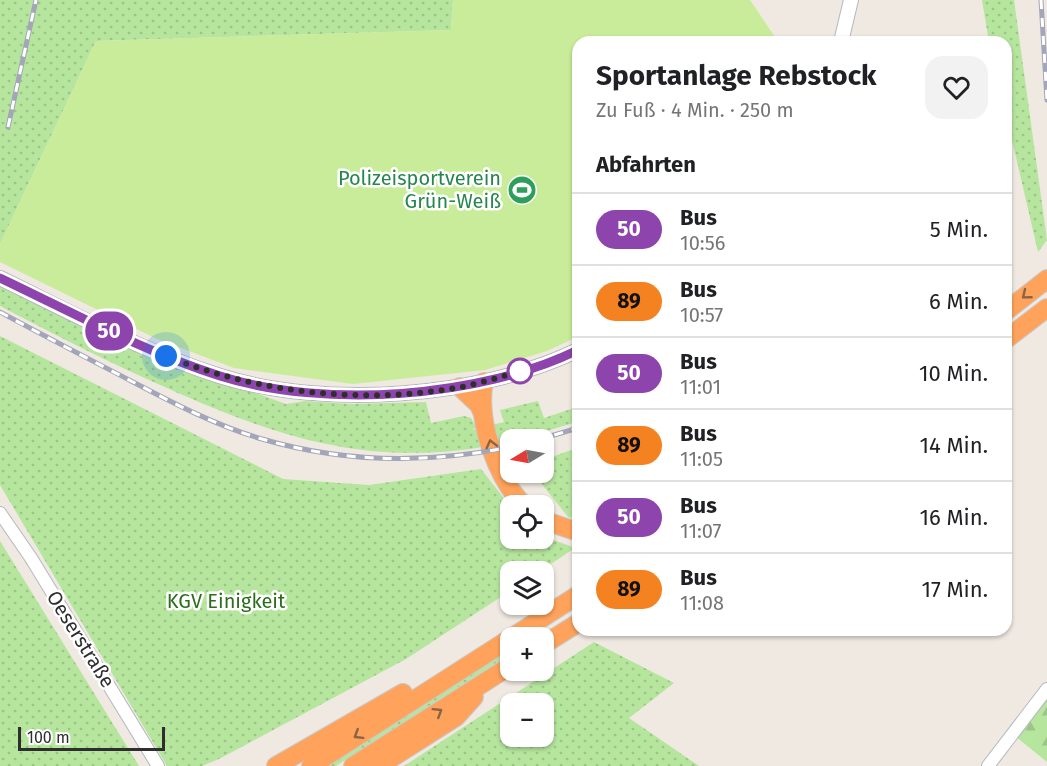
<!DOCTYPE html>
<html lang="de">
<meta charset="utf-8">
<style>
:root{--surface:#fff;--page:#f2f2f2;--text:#202124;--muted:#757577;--line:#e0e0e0}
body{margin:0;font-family:"Fira Sans",sans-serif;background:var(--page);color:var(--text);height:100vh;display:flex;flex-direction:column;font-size:22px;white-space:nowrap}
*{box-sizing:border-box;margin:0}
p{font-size:20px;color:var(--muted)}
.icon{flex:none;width:33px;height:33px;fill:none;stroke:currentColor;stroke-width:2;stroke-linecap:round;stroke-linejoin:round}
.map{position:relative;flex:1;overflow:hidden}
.details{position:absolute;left:572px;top:36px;width:440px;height:600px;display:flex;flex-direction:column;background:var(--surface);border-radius:18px;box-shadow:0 2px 4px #0004}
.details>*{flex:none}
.badge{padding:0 12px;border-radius:20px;font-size:21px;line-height:39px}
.needle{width:39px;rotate:260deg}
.fabs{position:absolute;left:500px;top:429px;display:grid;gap:12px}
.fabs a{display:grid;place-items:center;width:54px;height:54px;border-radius:12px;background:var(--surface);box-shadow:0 2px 4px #0004;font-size:30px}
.scale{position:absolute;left:18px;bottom:15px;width:147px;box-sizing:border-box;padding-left:6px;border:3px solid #2e2e2e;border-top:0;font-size:16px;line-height:21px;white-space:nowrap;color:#2e2e2e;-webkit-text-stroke:4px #fff;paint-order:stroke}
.you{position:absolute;width:30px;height:30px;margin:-15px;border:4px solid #fff;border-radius:50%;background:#1a73e8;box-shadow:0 0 0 9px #1a73e833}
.map>.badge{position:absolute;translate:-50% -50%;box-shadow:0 0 0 3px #fff}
h2{padding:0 24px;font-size:22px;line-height:54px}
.round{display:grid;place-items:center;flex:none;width:63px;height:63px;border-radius:18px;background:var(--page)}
.overview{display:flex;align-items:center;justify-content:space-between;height:102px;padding:0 24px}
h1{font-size:28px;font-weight:700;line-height:45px}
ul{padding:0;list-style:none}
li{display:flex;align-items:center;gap:18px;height:72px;padding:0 24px;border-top:2px solid var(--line)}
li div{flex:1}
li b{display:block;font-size:22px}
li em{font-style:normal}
li .badge{min-width:66px;font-weight:700;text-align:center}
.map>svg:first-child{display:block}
.green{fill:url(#green-dots);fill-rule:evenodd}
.forest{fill:url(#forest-firs)}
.pitch{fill:#c9ec9a}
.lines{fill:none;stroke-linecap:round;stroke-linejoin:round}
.tertiary-casing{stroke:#b4b7c1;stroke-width:14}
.secondary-casing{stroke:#b4b7c1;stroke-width:16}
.motorway-casing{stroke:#c9c9c9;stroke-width:20}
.tertiary{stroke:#fff;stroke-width:12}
.secondary{stroke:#fff;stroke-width:14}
.motorway{stroke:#ffa35c;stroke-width:18}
.rail-casing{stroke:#a3a6b8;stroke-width:5}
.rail{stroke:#fff;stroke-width:3;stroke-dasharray:9;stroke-linecap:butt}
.oneway{stroke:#8c6343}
.line-casing{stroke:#fff;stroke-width:14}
.line{stroke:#8e44ad;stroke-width:9}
.walk{stroke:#2e2e2e;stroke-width:6;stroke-dasharray:0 10.8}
.stop-dot{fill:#fff;stroke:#8e44ad;stroke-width:3}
.labels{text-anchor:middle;stroke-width:5;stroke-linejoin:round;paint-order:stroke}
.leisure-label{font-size:20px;fill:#27864d;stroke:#fff;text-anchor:end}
.park-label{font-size:20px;fill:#2c6e1b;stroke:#fff}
.street-label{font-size:20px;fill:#2e2e2e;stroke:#fff}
</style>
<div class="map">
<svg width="1047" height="766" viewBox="0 0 1047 766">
<defs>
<pattern id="green-dots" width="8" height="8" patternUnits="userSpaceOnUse" patternTransform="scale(1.5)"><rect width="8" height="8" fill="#b6e59e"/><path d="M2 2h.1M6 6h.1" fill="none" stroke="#9dc588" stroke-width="1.8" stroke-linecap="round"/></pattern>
<pattern id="forest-firs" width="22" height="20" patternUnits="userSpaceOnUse" patternTransform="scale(1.5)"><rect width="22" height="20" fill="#b6e59e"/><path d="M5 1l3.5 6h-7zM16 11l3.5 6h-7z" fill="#9dc588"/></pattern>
</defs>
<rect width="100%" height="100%" fill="#efe9e1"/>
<g class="green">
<path d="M0 0H453L451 30 96 41 0 244Z"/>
<path d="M982 0H1014L1047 240 1038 252 1005 110V42H989Z"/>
<path d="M0 287 128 347 286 404 305 401 351 404 426 402 431 423 464 416 471 418 476 427 472 430 504 422 500 410 538 401 544 418 577 407V422L519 439 510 440V442C379 470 285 441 167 388 110 363 55 335 0 306Z"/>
<path d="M0 336 283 479 369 485 481 469 510 506V538H543V536L575 548 540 571 510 572V591L406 659 219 759 202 766H167L0 485Z"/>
<path d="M577 448H578L577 519 568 517 533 473 543 472V460Z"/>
<path d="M0 541 139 766H0Z"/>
<path d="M594 642 674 683 629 718 699 766H404ZM510 704H543V736H510Z"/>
<path d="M510 648V654L336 766H327Z"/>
</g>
<path class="forest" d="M1047 694V762L1015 736Z"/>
<path class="pitch" d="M453 0H750L775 37 776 42H578L577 337 547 351 485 370 353 384 234 368 157 339 0 262V244L96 41 451 30Z"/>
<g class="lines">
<g class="tertiary-casing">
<g id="tertiary">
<path d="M0 513 31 558 158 766"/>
<path d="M988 766 1047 689"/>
</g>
</g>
<g class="secondary-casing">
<g id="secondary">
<path d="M841 42 851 0"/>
<path d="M0 278C72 313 144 352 220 376 325 409 479 398 578 350"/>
</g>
</g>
<g class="motorway-casing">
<g id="motorway">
<path d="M1005 312 1047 279"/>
<path d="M1005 340 1047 308"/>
<path d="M484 382C476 420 497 480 525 506"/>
<path d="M460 387 479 405 483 414"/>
<path d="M543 520 578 532"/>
<path d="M543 645 578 623"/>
<path d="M276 766 403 693"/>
<path d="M311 766 578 595"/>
<path d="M353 766 510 666"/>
<path d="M379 766 456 717 474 697"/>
</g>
</g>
<use href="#tertiary" class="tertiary"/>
<use href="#secondary" class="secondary"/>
<use href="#motorway" class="motorway"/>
<g class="rail-casing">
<g id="rail">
<path d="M1041 0 1047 100"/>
<path d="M8 127 36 0"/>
<path d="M0 312C44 336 89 359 133 382 175 404 217 426 262 439 344 463 427 464 510 447"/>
<path d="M537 440 578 428"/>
</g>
</g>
<use href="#rail" class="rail"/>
</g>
<defs><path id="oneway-chevron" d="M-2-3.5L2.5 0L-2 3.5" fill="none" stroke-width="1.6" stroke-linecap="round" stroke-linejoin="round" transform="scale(1.5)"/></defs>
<g class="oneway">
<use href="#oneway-chevron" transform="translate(1026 295) rotate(141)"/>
<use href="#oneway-chevron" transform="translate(491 444) rotate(-104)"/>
<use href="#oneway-chevron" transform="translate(438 712) rotate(-32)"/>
<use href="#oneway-chevron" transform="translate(358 735) rotate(148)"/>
</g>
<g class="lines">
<g class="line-casing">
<path id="line" d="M0 278C72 312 144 352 220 376 325 409 480 398 578 350"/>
</g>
<use href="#line" class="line"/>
<path class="walk" d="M166 356C257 393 363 405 461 387 482 383 502 376 523 371H520"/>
</g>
<defs>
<g id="stadium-disc" transform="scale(1.5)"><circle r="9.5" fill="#2e9e5b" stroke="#fff"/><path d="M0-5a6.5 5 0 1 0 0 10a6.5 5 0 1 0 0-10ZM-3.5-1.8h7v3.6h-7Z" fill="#fff"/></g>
</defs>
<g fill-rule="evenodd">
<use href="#stadium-disc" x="522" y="190"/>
</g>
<circle class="stop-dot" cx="520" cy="371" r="12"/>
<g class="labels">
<g class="leisure-label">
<text x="501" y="185">Polizeisportverein<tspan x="501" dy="23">Grün-Weiß</tspan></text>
</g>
<g class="park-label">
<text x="226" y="608">KGV Einigkeit</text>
</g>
<g class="street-label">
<text transform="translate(81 639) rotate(58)" y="7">Oeserstraße</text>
</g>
</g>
</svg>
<div class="fabs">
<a><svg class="needle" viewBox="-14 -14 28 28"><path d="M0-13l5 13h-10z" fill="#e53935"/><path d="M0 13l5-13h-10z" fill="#757577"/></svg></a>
<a><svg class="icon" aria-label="locate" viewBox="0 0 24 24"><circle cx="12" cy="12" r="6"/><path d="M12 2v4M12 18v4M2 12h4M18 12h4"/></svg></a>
<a><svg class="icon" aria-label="layers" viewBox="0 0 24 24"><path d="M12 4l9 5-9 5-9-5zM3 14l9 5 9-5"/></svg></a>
<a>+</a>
<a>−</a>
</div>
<div class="scale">100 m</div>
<div class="you" style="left:166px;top:356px"></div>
<b class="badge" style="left:109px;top:331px;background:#8e44ad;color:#fff">50</b>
<section class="details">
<div class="overview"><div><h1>Sportanlage Rebstock</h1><p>Zu Fuß · 4 Min. · 250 m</p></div><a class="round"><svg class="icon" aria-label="heart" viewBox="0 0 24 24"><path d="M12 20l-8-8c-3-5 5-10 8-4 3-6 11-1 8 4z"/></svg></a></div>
<h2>Abfahrten</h2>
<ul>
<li><span class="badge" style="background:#8e44ad;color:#fff">50</span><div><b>Bus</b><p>10:56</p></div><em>5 Min.</em></li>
<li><span class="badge" style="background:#f58220;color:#111">89</span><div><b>Bus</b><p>10:57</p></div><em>6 Min.</em></li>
<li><span class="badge" style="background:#8e44ad;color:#fff">50</span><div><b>Bus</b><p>11:01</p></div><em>10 Min.</em></li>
<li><span class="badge" style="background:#f58220;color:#111">89</span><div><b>Bus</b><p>11:05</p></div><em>14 Min.</em></li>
<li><span class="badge" style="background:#8e44ad;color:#fff">50</span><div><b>Bus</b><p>11:07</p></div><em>16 Min.</em></li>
<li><span class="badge" style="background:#f58220;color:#111">89</span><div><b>Bus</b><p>11:08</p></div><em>17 Min.</em></li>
</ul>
</section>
</div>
